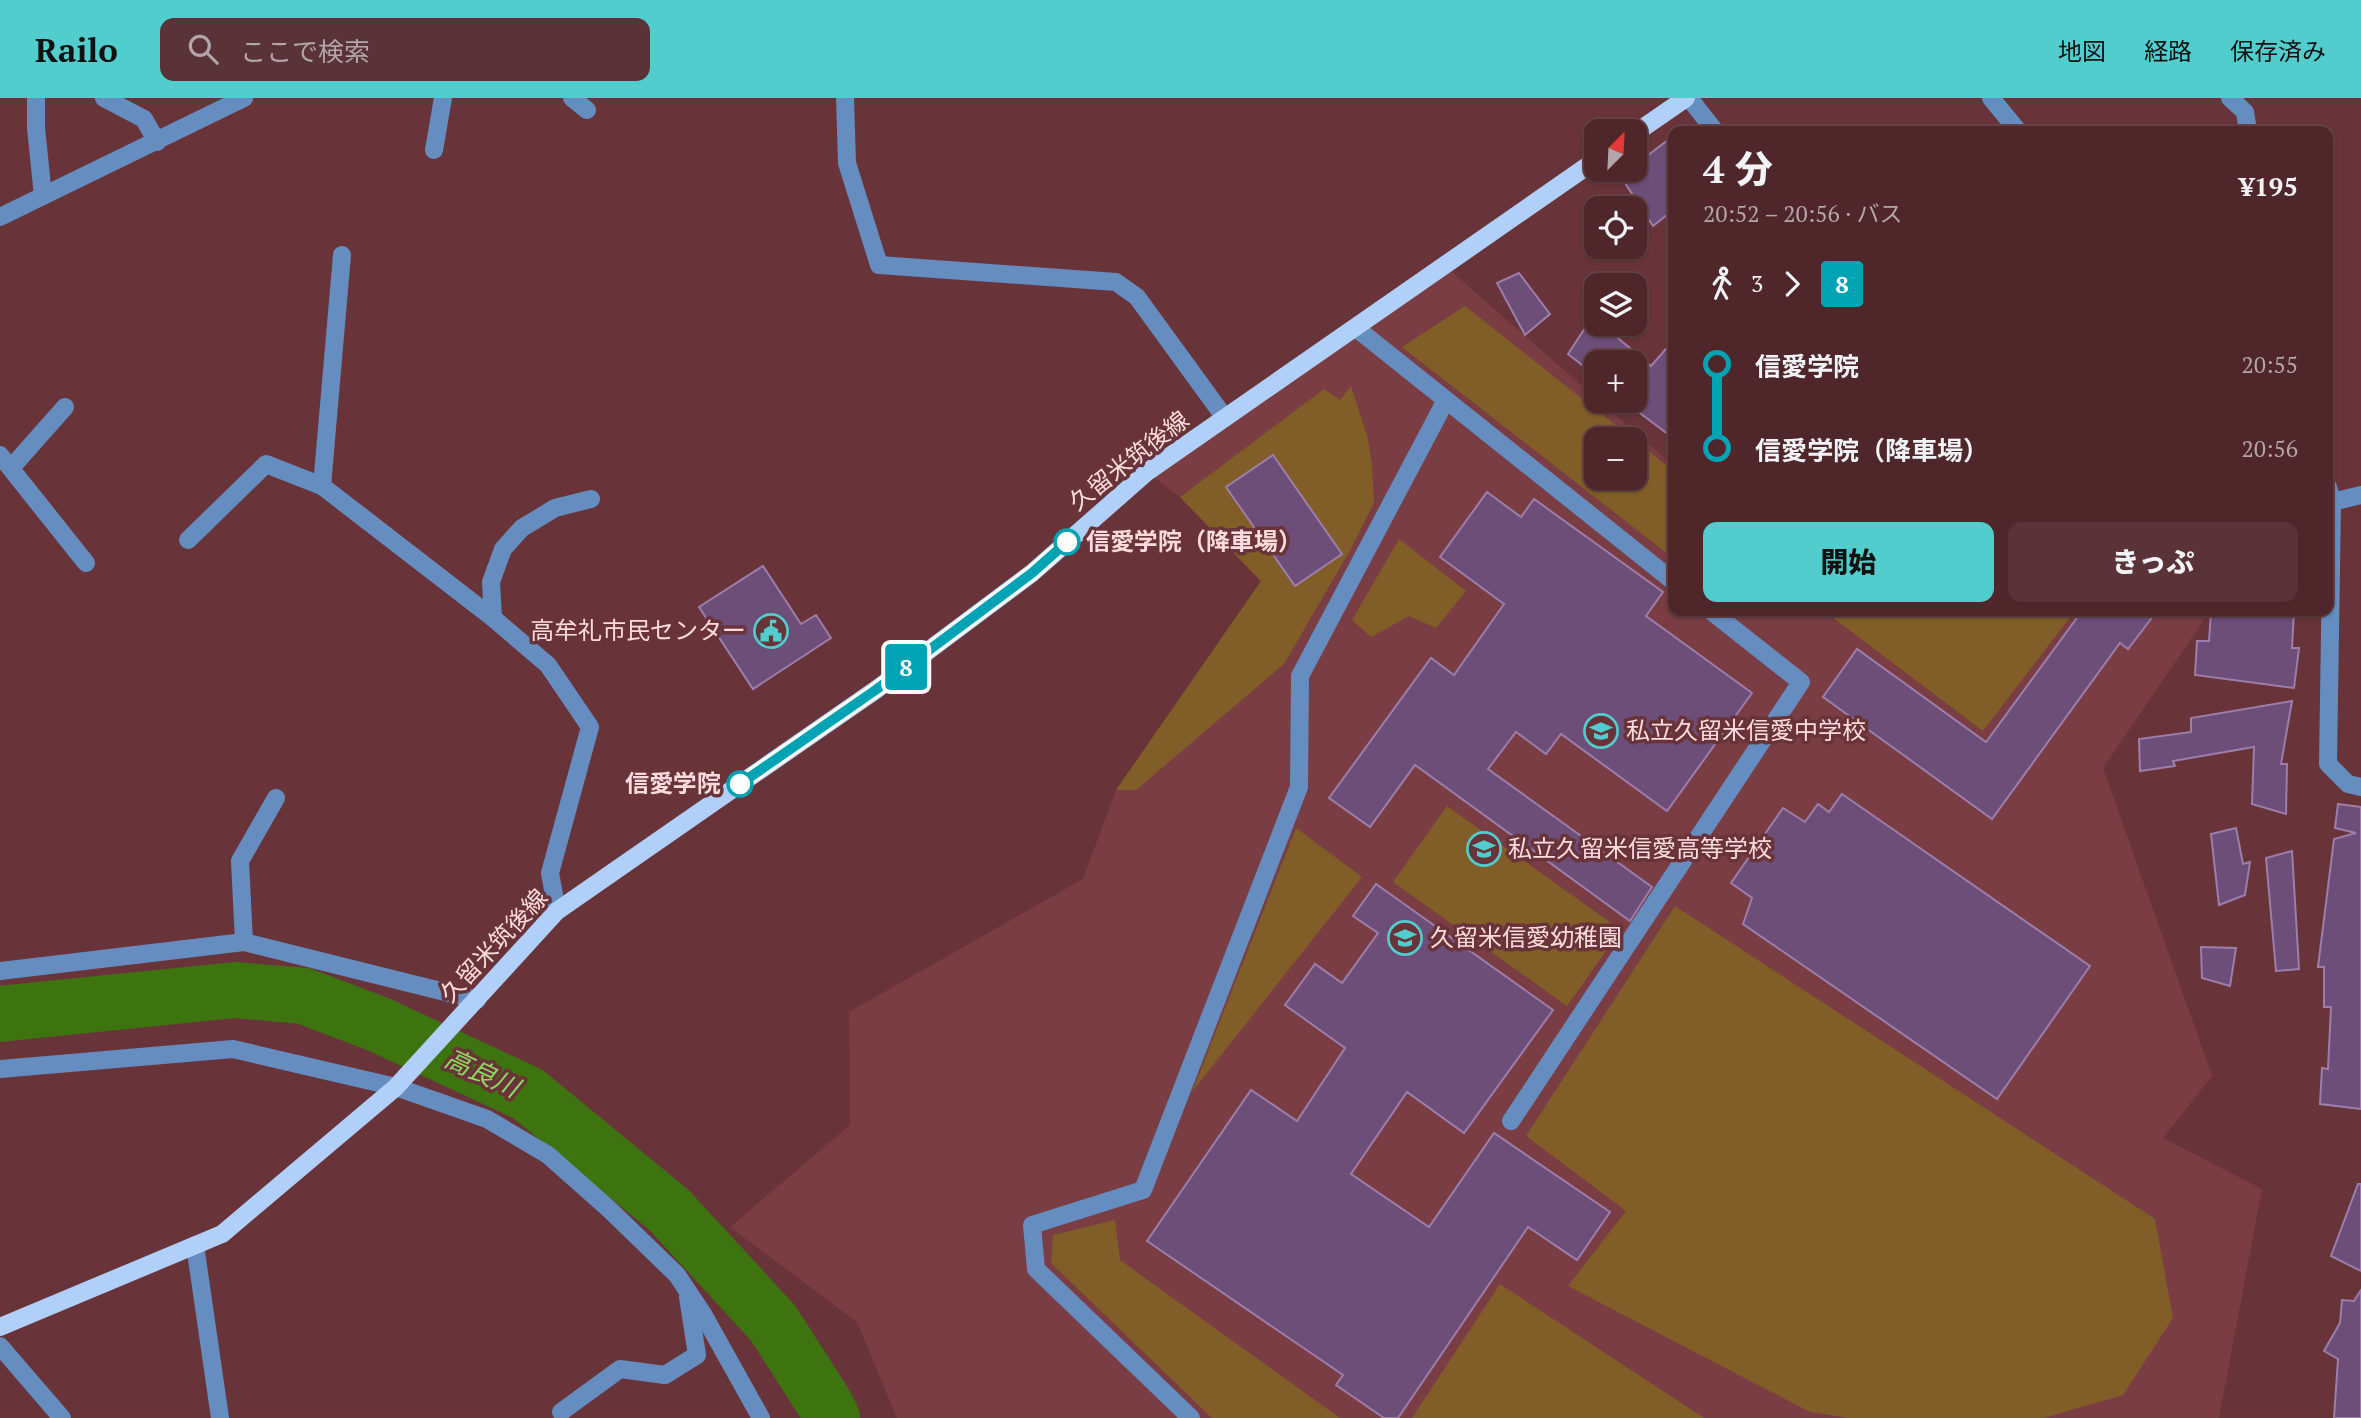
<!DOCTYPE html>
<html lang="ja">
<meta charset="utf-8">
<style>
:root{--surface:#4f272b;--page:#593337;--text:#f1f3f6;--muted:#b3a5a9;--line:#664447;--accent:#52cdcd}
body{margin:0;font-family:"PT Serif","Noto Sans JP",serif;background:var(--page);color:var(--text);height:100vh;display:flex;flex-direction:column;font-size:26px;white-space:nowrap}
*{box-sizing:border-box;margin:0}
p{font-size:23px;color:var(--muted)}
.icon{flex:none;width:38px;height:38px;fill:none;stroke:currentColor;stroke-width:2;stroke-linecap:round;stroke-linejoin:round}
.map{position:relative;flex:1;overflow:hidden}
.panel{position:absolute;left:1668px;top:28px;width:665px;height:490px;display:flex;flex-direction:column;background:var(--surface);border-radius:14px;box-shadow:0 2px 5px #0004,0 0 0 2px var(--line)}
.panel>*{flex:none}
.badge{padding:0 14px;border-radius:5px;font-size:24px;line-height:46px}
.needle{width:46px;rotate:24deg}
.fabs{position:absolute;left:1584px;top:21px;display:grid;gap:14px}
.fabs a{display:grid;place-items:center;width:63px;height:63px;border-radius:14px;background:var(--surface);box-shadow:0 2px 5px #0004,0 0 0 2px var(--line);font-size:35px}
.map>.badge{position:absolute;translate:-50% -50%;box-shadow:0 0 0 4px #fff}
.legs{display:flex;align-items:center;gap:10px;height:77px;padding:0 35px;font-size:23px}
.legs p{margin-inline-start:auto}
.summary{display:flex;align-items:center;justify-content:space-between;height:119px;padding:0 35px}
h1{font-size:38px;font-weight:800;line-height:52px}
.cta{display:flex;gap:14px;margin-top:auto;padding:14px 35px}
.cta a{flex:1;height:80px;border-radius:14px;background:var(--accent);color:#111;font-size:28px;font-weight:800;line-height:80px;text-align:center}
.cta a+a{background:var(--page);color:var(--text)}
ul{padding:0 35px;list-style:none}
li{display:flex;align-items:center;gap:24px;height:84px;font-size:26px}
li i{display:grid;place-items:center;width:10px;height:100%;margin:0 9px;background:currentColor}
li i::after{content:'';width:18px;height:18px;margin:-9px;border:5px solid;border-radius:50%;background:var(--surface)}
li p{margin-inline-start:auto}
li:first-child i{background:linear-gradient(#0000 50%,currentColor 0)}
li:last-child i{background:linear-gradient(currentColor 50%,#0000 0)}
header{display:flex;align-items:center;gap:42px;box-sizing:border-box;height:98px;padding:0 35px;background:var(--accent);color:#111}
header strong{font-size:33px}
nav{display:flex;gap:38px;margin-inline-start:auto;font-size:24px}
.search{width:490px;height:63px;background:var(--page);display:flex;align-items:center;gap:18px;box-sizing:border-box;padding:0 24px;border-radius:14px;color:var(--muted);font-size:26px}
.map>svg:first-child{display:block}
.built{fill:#793d43;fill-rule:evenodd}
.green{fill:#815e28}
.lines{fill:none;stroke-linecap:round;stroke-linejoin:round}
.river{stroke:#3d7410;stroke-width:56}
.building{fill:#6c4e79;stroke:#9d7eab;stroke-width:2}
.minor{stroke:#658dc0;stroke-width:18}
.major{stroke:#b0d0f9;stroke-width:18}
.line-1-casing{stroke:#fff;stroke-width:16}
.line-1{stroke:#00a3b4;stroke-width:10}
.stop-1-dot{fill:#fff;stroke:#00a3b4;stroke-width:3.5}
.labels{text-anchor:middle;stroke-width:7;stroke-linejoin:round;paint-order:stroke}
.street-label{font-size:24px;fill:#fedcdd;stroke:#693439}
.stop-label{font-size:24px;font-weight:bold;fill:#fedcdd;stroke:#693439;text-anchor:start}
.poi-label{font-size:24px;fill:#fedcdd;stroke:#693439;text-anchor:start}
.water-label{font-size:26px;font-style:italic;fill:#8ed861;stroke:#693439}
</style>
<header>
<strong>Railo</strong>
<div class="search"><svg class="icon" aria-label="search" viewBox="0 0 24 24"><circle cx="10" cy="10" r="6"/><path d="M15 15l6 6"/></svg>ここで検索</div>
<nav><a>地図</a><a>経路</a><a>保存済み</a></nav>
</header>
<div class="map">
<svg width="2361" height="1320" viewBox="0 0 2361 1320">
<rect width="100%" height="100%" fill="#693439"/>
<path class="built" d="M1445 168 1596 300V303H1599L1673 367V513H2210L2103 670 2212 978 2163 1040 2262 1091 2219 1320H897L857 1224 730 1129 850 1027 849 914 1083 781 1116 692 1261 484 1180 399 1147 374ZM1596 341H1634V380H1596Z"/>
<g class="green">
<path d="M1465 208 1633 341H1596V380H1634L1635 342 1673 373V460L1402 249Z"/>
<path d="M1351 288 1368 341 1372 366 1374 405 1349 454 1284 566 1136 692H1116L1261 483 1180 399 1324 291 1340 302Z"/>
<path d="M1399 441 1466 493 1436 530 1409 518 1371 539 1352 522Z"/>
<path d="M1824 513H2065L2071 518 1983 633Z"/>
<path d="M1447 708 1621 832 1567 908 1393 784Z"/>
<path d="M1296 730 1362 779 1192 994Z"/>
<path d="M1675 808 2155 1121 2173 1220 2123 1297 2044 1320H1848L1810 1314 1568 1188 1626 1113 1526 1038Z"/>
<path d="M1115 1122 1120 1162 1340 1320H1212L1051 1165 1053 1137Z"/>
<path d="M1500 1186 1704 1320H1412Z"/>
</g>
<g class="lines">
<path class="river" d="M0 916 235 892 304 898 380 927 528 996 669 1112 773 1225 825 1306 832 1320"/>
</g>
<g class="building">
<path d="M1673 38V112L1653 128 1621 79 1630 72H1634V68Z"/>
<path d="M1519 175 1550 216 1525 237 1497 185Z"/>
<path d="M1593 226H1627L1618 240 1651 268 1673 243V340L1624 303H1634V264H1596V278L1568 256 1585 230 1589 232Z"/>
<path d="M1273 357 1342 456 1295 488 1226 389Z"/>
<path d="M1487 394 1521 419 1534 401 1663 494 1646 518 1752 595 1667 713 1561 636 1546 656 1516 634 1488 671 1652 789 1630 823 1415 667 1370 729 1329 700 1431 560 1454 577 1504 506 1440 459Z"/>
<path d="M763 468 801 526 816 517 831 540 753 591 699 509Z"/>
<path d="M2082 513H2157L2128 551 2120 545 1992 721 1823 599 1857 551 1986 644Z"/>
<path d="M2211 513H2294L2292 550H2299L2294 590 2195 577 2197 543H2209Z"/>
<path d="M2292 603 2281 666H2287L2286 716 2252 706 2254 649 2173 663 2175 668 2140 673 2139 641 2191 634V620Z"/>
<path d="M1842 696 2090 868 1997 1001 1743 826 1752 800 1731 785 1783 710 1805 724 1818 706 1829 714Z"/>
<path d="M2338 706 2361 709V1011L2320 1006 2322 970 2328 971 2331 909H2324V869H2318L2334 741 2356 735 2335 730Z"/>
<path d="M2236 730 2243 766 2250 764 2245 797 2219 807 2211 736Z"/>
<path d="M2292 753 2299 871 2276 873 2266 760Z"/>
<path d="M1376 786 1553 912 1464 1035 1407 994 1351 1076 1429 1129 1494 1035 1610 1114 1577 1162 1528 1129 1398 1320H1384L1336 1287 1343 1277 1147 1143 1251 992 1297 1023 1345 950 1285 907 1315 866 1342 885 1378 835 1353 818Z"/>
<path d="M2201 849 2236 850 2230 888 2202 880Z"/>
<path d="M2358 1086H2361V1173L2331 1158Z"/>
<path d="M2361 1192V1320H2334L2338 1261 2324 1253 2340 1225 2342 1202 2354 1203Z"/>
</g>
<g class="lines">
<g class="minor">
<path d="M36 0V30L43 98"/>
<path d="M104 0 144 21 157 44"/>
<path d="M572 0 587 12"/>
<path d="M845 0 847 65 879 167 1116 184 1137 199 1225 320"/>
<path d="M1689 0 1715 33"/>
<path d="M1991 0 2018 33"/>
<path d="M2230 0 2245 14 2248 33"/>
<path d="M434 52 443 0"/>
<path d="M0 119 244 0"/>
<path d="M342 157 322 388 493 520"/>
<path d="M1356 230 1673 483"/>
<path d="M0 357 86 465"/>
<path d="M11 370 65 309"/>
<path d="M2328 389 2332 403 2328 666 2348 686 2361 689"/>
<path d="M2328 405 2361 397"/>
<path d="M188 442 266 366 322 388"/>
<path d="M557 813 550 775 590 629 548 567 493 520 491 484 503 451 522 430 555 410 591 401"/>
<path d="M244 844 240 763 276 700"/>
<path d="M0 873 244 844 477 902"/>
<path d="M0 971 233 951 396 989 487 1021 548 1057 610 1112 677 1177 703 1216 761 1320"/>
<path d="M1511 1023 1801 584 1711 513"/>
<path d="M195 1147 220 1320"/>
<path d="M0 1248 62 1320"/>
<path d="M561 1314 620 1271 665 1277 697 1257 688 1199"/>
<path d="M1191 1320 1036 1171 1032 1127 1143 1092 1299 689 1300 578 1446 302"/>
</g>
<g class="major">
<path d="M1634 36 1686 0"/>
<path d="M0 1229 222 1136 396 989 557 813 877 591 1032 475 1147 374 1596 62"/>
</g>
</g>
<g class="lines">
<g class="line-1-casing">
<path id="line-1" d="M740 686 877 591 1032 475 1067 444"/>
</g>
<use href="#line-1" class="line-1"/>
</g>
<defs>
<g id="civic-ring" transform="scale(1.75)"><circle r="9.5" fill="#693439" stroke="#52cdcd" stroke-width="1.5"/><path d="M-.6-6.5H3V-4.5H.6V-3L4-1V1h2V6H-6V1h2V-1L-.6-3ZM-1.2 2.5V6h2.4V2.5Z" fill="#52cdcd"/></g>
<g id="school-ring" transform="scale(1.75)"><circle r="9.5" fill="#693439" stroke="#52cdcd" stroke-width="1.5"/><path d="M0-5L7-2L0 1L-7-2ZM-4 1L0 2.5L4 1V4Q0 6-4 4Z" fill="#52cdcd"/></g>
</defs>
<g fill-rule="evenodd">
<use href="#civic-ring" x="771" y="533"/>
<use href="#school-ring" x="1601" y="633"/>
<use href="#school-ring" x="1484" y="751"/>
<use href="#school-ring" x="1405" y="840"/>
</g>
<g class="stop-1-dot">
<circle cx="1067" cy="444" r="12"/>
<circle cx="740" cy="686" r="12"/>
</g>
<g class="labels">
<g class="street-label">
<text transform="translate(1129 363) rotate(-38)" y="8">久留米筑後線</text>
<text transform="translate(494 848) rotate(-47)" y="8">久留米筑後線</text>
</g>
<g class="stop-label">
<text x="1086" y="452">信愛学院（降車場）</text>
<text x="721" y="694" text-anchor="end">信愛学院</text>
</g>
<g class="poi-label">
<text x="746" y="541" text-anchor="end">高牟礼市民センター</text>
<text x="1626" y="641">私立久留米信愛中学校</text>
<text x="1508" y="759">私立久留米信愛高等学校</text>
<text x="1430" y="848">久留米信愛幼稚園</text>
</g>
<g class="water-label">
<text transform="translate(482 975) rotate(25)" y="9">高良川</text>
</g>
</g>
</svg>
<div class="fabs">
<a><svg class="needle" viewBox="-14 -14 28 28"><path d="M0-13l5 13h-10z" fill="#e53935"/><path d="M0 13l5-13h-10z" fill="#b3a5a9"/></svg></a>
<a><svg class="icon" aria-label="locate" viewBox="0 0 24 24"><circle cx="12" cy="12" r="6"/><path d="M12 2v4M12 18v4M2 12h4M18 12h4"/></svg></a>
<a><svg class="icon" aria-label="layers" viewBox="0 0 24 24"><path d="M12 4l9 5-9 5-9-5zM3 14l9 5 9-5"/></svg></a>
<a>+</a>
<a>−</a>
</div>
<b class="badge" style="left:906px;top:569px;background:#00a3b4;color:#fff">8</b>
<section class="panel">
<div class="summary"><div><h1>4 分</h1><p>20:52 – 20:56 · バス</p></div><b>¥195</b></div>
<div class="legs"><svg class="icon" aria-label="walk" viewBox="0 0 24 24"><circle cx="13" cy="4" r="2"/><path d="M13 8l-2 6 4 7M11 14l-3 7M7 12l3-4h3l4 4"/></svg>3<svg class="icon" aria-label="forward" viewBox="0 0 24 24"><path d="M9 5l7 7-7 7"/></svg><b class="badge" style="background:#00a3b4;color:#fff">8</b></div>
<ul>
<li><i style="color:#00a3b4"></i><b>信愛学院</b><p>20:55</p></li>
<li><i style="color:#00a3b4"></i><b>信愛学院（降車場）</b><p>20:56</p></li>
</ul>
<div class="cta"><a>開始</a><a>きっぷ</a></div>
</section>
</div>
